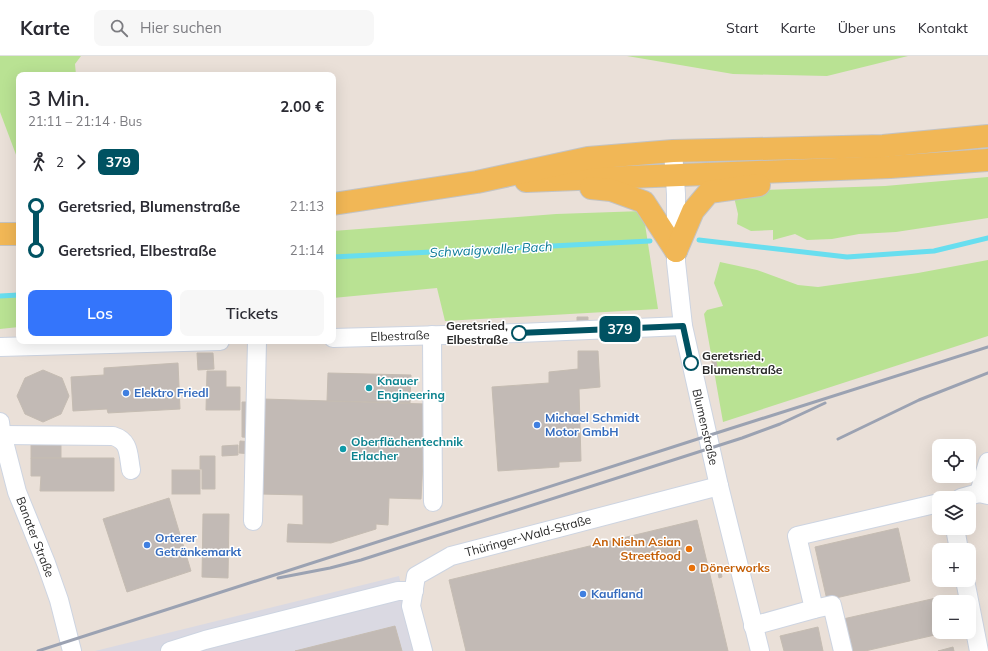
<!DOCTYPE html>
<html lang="de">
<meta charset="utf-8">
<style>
:root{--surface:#fff;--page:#f7f7f7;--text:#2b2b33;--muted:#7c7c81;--line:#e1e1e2;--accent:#3475fb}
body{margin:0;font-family:Mulish,sans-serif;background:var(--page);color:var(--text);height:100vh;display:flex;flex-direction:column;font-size:15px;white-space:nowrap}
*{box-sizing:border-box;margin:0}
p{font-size:13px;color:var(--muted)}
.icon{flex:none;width:22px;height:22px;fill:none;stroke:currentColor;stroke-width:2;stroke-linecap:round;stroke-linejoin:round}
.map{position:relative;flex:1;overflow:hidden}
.side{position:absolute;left:16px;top:16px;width:320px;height:272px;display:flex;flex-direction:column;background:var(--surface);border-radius:8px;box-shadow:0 4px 16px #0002}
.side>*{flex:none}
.badge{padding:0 8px;border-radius:6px;font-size:14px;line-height:26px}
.controls{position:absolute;left:932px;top:383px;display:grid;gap:8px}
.controls a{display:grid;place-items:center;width:44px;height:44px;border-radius:8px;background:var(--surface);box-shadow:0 4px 16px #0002;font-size:20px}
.map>.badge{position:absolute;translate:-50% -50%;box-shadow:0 0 0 2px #fff}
.legs{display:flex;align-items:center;gap:6px;height:44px;padding:0 12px;font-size:13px}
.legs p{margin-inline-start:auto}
.summary{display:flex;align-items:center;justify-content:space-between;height:68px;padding:0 12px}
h1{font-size:22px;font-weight:600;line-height:30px}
.cta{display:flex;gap:8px;margin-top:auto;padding:8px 12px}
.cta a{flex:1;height:46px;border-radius:8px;background:var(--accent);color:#fff;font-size:16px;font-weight:600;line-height:46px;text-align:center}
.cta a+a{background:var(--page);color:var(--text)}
ul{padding:0 12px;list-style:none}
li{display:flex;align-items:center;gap:14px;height:44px;font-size:15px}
li i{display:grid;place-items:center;width:6px;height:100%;margin:0 5px;background:currentColor}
li i::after{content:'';width:10px;height:10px;margin:-5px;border:3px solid;border-radius:50%;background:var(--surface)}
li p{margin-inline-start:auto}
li:first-child i{background:linear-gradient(#0000 50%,currentColor 0)}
li:last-child i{background:linear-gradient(currentColor 50%,#0000 0)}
header{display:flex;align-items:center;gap:24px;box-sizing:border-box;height:56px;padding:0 20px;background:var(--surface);border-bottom:1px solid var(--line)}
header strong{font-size:19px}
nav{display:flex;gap:22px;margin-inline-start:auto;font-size:14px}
.search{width:280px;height:36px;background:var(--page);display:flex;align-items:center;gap:10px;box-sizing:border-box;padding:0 14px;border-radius:8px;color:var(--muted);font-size:15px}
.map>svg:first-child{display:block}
.industrial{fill:#dad9e2}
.green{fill:#b9e293}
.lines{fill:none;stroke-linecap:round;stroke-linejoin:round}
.stream{stroke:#68deef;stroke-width:5}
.building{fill:#c2bab5;stroke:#c5bcb2}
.minor-casing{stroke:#cdd4e1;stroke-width:20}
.major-casing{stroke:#c3c3c3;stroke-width:24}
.minor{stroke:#fff;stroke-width:18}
.major{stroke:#f1b756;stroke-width:22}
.rail{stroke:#9ba2b2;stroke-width:3}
.line-1-casing{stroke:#fff;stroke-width:9}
.line-1{stroke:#005262;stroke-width:6}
.stop-1-dot{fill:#fff;stroke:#005262;stroke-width:2}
.culture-dot{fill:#0f9aa8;stroke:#fff;stroke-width:1.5}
.shop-dot{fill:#3f7fe0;stroke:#fff;stroke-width:1.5}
.food-dot{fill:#e8710a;stroke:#fff;stroke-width:1.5}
.labels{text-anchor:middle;stroke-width:3;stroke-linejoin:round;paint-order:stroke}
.stop-label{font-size:12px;font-weight:bold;fill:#272727;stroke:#fff;text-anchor:end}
.street-label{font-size:12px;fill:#272727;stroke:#fff}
.culture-label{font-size:12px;font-weight:bold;fill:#0d838f;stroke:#fff;text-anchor:start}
.shop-label{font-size:12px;font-weight:bold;fill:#366cbe;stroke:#fff;text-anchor:start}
.food-label{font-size:12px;font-weight:bold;fill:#c56008;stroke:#fff;text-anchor:end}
.water-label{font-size:13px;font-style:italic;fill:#0b7a97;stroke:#fff}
</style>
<header>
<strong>Karte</strong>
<div class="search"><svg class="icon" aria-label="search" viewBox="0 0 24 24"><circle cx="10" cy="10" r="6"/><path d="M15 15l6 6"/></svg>Hier suchen</div>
<nav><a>Start</a><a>Karte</a><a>Über uns</a><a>Kontakt</a></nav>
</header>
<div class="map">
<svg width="988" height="595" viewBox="0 0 988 595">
<rect width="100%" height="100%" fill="#eae0d8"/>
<path class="industrial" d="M399 520 417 595H95Z"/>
<g class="green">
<path d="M0 0H81L75 8 76 19H19V104H18L0 56Z"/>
<path d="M627 0H908L827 20 733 18Z"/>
<path d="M988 121V162L896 176 859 178 832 183 807 184 795 178 773 184V174L751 175 737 168 738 158 734 141 763 134 885 130Z"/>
<path d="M643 155 658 253 445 265 437 232 333 242V175L556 158Z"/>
<path d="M988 204V280L723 366 704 258 707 254 723 250 714 227 720 206 757 214 798 229 818 231 918 217Z"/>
<path d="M19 236V271L0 273V241Z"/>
</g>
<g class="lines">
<g class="stream">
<path d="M699 184 847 201 934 195 988 182"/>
<path d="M333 201 650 185"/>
<path d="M0 240 19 239"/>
</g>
</g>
<g class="building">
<path d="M577 261H588V264L577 265Z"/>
<path d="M578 295H598L600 331 579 333 581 405 559 406V411L498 415 492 331 549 327V316L578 313Z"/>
<path d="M197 297H213L214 313 198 314Z"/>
<path d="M711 300H715L717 311H713Z"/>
<path d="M178 307 180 353 108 357 107 353 73 355 71 321 104 319V312Z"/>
<path d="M43 314 62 322 69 340 61 358 43 366 25 358 17 340 25 322Z"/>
<path d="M207 315H226V331H240V354H206Z"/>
<path d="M328 317 411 319 410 347 327 345Z"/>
<path d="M263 343 426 348 421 443 389 442 388 469 376 468V473L331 487 287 486 288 468 303 469V439L260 438Z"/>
<path d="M242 346H253L252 382 242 381Z"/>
<path d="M240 385 253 386 252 398 239 397Z"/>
<rect x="31" y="387" width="30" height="15"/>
<path d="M238 389V399L222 400V390Z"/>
<path d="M200 400H215V433H202V413H200Z"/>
<path d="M31 402H114V435H40L41 420H31Z"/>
<rect x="172" y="414" width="28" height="24"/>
<path d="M169 442 191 515 127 536 103 463Z"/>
<path d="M203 458H229L228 522 202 521Z"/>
<path d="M697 464 728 595H466L449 524Z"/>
<path d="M898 472 910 525 827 544 815 491Z"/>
<path d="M720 510 722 521 719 522 717 511Z"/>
<path d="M945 540 947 546H939V576H948L865 595H850L843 563Z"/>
<path d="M395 570 402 595H295Z"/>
<path d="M818 571 823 595H784L780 580Z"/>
<path d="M953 591 954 595H938Z"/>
</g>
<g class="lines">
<g class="minor-casing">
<g id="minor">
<path d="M673 95 676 138V206L683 270 719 430 760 595"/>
<path d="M432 279 433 446"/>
<path d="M333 282 519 277 683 270"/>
<path d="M0 291 220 285"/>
<path d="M0 366 1 374 17 436 46 507 59 544 72 595"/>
<path d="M2 379 113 380C130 385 128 398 131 414"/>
<path d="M979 437 988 406"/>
<path d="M961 442 979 437 988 439"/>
<path d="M253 465 257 285"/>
<path d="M955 472 959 494"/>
<path d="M965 524 979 595"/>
<path d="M814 553 832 549 843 595"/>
<path d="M753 570 814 553 797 480 939 447"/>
<path d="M170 595 205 584 398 535H414"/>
<path d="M423 595 411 550 416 520 451 500 719 430"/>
</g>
</g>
<g class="major-casing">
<g id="major">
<path d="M526 125 890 111 988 104"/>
<path d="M591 132 611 134 644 146 676 195"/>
<path d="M333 148 477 126 588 102 673 95 883 90 988 80"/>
<path d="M0 178H19"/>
<path d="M676 195 693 155 709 136 759 129"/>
</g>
</g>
<use href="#minor" class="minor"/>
<use href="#major" class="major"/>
<g class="rail">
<path d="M838 383 919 344 988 317"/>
<path d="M278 522 330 512 361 504 742 382 780 368 825 347"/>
<path d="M38 595 707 380 988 291"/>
</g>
</g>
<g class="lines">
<g class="line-1-casing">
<path id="line-1" d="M519 277 683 270 691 307"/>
</g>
<use href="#line-1" class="line-1"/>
</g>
<g class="stop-1-dot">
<circle cx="519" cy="277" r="7"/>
<circle cx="691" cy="307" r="7"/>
</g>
<g class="culture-dot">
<circle cx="369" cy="332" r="4"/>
<circle cx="343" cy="393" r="4"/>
</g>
<g class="shop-dot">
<circle cx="126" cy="337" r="4"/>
<circle cx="537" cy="369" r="4"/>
<circle cx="147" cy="489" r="4"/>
<circle cx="583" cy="538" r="4"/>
</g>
<g class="food-dot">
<circle cx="689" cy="493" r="4"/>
<circle cx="692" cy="512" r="4"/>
</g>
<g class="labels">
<g class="stop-label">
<text x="508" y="274">Geretsried,<tspan x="508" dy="14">Elbestraße</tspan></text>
<text x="702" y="304" text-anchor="start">Geretsried,<tspan x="702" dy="14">Blumenstraße</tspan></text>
</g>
<g class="street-label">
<text transform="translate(400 280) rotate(-2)" y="4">Elbestraße</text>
<text transform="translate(705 371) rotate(77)" y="4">Blumenstraße</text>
<text transform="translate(528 480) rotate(-15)" y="4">Thüringer-Wald-Straße</text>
<text transform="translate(35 481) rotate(69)" y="4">Banater Straße</text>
</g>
<g class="culture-label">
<text x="377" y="329">Knauer<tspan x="377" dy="14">Engineering</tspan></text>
<text x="351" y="390">Oberflächentechnik<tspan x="351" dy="14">Erlacher</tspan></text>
</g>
<g class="shop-label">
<text x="134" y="341">Elektro Friedl</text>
<text x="545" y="366">Michael Schmidt<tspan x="545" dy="14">Motor GmbH</tspan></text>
<text x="155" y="486">Orterer<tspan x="155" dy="14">Getränkemarkt</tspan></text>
<text x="591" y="542">Kaufland</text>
</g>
<g class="food-label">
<text x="681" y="490">An Niehn Asian<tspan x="681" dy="14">Streetfood</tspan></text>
<text x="700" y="516" text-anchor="start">Dönerworks</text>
</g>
<g class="water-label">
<text transform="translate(491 193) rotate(-3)" y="5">Schwaigwaller Bach</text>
</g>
</g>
</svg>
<div class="controls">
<a><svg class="icon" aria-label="locate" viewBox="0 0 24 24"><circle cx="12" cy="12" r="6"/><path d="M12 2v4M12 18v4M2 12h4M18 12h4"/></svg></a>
<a><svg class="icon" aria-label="layers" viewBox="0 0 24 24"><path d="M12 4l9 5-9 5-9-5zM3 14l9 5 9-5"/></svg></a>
<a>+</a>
<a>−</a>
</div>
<b class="badge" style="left:620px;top:273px;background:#005262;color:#fff">379</b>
<section class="side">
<div class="summary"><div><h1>3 Min.</h1><p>21:11 – 21:14 · Bus</p></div><b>2.00 €</b></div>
<div class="legs"><svg class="icon" aria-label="walk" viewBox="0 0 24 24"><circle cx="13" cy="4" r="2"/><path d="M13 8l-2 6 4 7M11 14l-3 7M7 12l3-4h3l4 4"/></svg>2<svg class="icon" aria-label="forward" viewBox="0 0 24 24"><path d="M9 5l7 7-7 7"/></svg><b class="badge" style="background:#005262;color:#fff">379</b></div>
<ul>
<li><i style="color:#005262"></i><b>Geretsried, Blumenstraße</b><p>21:13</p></li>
<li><i style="color:#005262"></i><b>Geretsried, Elbestraße</b><p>21:14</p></li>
</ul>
<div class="cta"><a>Los</a><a>Tickets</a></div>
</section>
</div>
